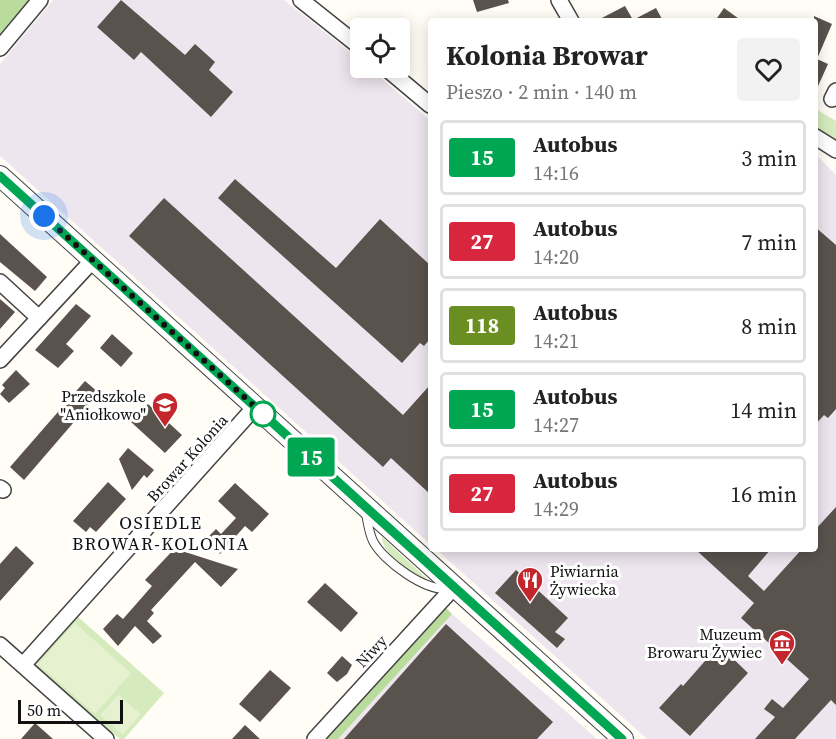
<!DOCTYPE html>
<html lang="pl">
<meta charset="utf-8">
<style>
:root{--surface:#fff;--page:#f2f2f2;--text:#222;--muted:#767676;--line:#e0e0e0}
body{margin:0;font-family:"Source Serif 4",serif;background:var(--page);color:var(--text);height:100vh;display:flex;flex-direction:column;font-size:22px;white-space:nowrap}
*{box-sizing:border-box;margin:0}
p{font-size:20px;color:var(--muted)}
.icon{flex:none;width:33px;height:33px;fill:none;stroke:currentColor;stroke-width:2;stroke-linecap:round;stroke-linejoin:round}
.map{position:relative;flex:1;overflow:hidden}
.sheet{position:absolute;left:428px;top:18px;width:390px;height:534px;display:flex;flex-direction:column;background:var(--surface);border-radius:6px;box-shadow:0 3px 15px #0003}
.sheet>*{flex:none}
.badge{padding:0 12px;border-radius:4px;font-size:21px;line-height:39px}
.tools{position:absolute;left:350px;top:18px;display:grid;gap:12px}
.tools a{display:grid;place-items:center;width:60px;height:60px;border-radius:6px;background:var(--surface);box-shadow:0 3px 15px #0003;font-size:30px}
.scale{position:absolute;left:18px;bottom:15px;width:105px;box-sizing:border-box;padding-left:6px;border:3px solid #111;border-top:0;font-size:16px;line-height:21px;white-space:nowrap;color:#111;-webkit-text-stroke:4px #fff;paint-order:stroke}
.you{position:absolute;width:30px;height:30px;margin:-15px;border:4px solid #fff;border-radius:50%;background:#1a73e8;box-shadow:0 0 0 9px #1a73e833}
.map>.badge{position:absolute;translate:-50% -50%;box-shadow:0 0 0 3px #fff}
.round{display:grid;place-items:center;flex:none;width:63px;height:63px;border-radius:6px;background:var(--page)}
.overview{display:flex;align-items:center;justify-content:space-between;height:102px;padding:0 18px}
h1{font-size:28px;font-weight:700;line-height:45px}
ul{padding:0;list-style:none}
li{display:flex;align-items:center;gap:18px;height:75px;margin:0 12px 9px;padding:0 6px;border:3px solid var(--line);border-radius:6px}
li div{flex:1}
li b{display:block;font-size:22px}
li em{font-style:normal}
li .badge{min-width:66px;font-weight:700;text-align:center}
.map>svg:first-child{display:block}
.industrial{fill:#eee6ef}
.green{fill:#d5ebbd}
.forest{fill:#b9dc9c}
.pitch{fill:#e6f2cf}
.building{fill:#5a524d}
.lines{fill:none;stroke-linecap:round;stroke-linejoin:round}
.service-casing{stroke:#444;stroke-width:10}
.minor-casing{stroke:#444;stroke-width:18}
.tertiary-casing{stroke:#444;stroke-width:22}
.service{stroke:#fff;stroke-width:8}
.minor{stroke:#fff;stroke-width:15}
.tertiary{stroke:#fff;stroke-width:20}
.line-casing{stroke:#fff;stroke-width:14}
.line{stroke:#00a651;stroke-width:9}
.walk{stroke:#111;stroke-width:6;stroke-dasharray:0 10.8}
.stop-dot{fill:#fff;stroke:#00a651;stroke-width:3}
.labels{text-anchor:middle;stroke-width:6;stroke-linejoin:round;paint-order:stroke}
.poi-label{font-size:16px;fill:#111;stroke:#fff;text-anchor:end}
.street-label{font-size:16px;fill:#111;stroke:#fff}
.neighbourhood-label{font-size:18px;letter-spacing:1.5px;fill:#111;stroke:#fff}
</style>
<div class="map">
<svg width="836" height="739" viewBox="0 0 836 739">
<rect width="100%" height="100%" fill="#fffdf5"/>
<g class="industrial">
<path d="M53 0H284L360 60V68H369L430 120V544L0 156V64Z"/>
<path d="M815 154 836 175V739H647L436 549H814Z"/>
<path d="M452 614 562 708 597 739H338Z"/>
</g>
<g class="green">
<path d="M814 108 836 121V150L815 136Z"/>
<path d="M382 537 426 578V579C412 576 381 552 382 537Z"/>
<path d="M77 616 164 693 124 739H120L37 667 36 663Z"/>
</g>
<g class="forest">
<path d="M0 0H44L0 51Z"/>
<path d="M446 608 452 614 338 739H325Z"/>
</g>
<g class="pitch">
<path d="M75 623 131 673 95 714 38 664Z"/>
<path d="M118 695 141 714 123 735 100 715Z"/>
</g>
<g class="building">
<path d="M121 0 185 55 195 44 215 62 209 70 233 92 211 117 141 52 134 60 97 27Z"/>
<path d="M473 0H508L509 3 477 12Z"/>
<path d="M625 6 633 20 656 8 663 21H596Z"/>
<path d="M724 8 742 21H715Z"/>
<path d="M814 16 832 24 817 59 828 64 814 95Z"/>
<path d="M235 179 336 268 380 219 430 265V339L424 346 420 343 402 363 218 198Z"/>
<path d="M164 198 403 415 430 385V494L391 458 383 467 129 236Z"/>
<path d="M814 226 836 245V409L828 418 824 415 814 426Z"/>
<path d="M0 234 47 277 35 291 0 262Z"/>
<path d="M0 299 15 312 0 329Z"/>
<path d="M76 304 91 316 66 344 74 351 58 368 35 350Z"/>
<path d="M112 334 133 353 121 367 100 348Z"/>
<path d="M16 370 30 384 9 403 0 394 5 388 2 385Z"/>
<path d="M85 381 99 393 24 480 10 467Z"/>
<path d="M148 404 182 435 165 453 131 422Z"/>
<path d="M128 448 154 470 147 478 144 475 132 490 119 459Z"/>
<path d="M108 482 126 499 96 532 90 527 86 532 73 521Z"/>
<path d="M235 483 269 514 252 532 245 526 220 554 205 540 216 529 221 534 236 518 218 501Z"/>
<path d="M836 507V705L831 700 795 739H755L775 717 764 709 772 699 783 708 809 679 741 618 754 603 695 549H771L748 576 764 591 802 549H814V531Z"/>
<path d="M16 546 34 563 0 601V564Z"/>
<path d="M177 546 182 551 238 569 221 587 195 562 151 610 154 613 147 621 162 636 153 644 135 626 118 646 103 629 117 614 123 619 152 586 145 580Z"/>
<path d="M516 570 568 618 555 632 565 639 557 648 495 593Z"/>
<path d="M325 583 358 613 341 632 307 602Z"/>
<path d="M446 624 553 722 537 739H344Z"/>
<path d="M719 645 748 673 690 736 659 708 681 684 683 686Z"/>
<path d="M342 656 352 665 347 674 337 682 327 673Z"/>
<path d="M270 670 291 688 260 722 239 704Z"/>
<path d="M35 723 53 739H21Z"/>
<path d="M245 725 260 739H232Z"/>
</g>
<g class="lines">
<g class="service-casing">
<path id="service" d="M366 514C368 523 369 533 373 541 383 561 428 594 450 588"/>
</g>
<g class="minor-casing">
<g id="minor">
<path d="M301 0 360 47"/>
<path d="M559 0 571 21"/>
<path d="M0 48 40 0"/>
<path d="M386 68 430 105"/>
<path d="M832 99 836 91"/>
<path d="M814 136 836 150"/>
<path d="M0 282 39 318"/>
<path d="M0 360 93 260"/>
<path d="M0 488 3 490"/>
<path d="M0 645 106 739"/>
<path d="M23 665 255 407"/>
<path d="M315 739 454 587"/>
</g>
</g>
<g class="tertiary-casing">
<path id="tertiary" d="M0 176 623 739"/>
</g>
<use href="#service" class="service"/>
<use href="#minor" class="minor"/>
<use href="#tertiary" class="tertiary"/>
</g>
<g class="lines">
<g class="line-casing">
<path id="line" d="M0 176 622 739"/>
</g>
<use href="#line" class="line"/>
<path class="walk" d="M44 216 263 414"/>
</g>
<defs>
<g id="school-pin" transform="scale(1.35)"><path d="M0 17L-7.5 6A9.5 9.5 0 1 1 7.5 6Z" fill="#c4262e" stroke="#fff"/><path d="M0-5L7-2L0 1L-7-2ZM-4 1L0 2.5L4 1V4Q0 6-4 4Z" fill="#fff"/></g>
<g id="restaurant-pin" transform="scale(1.35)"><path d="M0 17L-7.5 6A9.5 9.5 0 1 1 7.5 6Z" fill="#c4262e" stroke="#fff"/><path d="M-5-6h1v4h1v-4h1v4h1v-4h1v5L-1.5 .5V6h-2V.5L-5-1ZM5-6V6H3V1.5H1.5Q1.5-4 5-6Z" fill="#fff"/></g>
<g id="museum-pin" transform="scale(1.35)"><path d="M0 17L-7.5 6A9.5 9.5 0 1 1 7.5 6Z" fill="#c4262e" stroke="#fff"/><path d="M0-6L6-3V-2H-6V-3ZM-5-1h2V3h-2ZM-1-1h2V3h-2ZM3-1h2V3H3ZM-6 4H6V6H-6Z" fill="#fff"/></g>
</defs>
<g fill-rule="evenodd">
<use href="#school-pin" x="165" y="405"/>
<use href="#restaurant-pin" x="530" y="580"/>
<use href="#museum-pin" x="782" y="643"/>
</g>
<circle class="stop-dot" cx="263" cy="414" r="12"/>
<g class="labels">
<g class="poi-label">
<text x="146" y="402">Przedszkole<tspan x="146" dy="18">"Aniołkowo"</tspan></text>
<text x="550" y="577" text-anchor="start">Piwiarnia<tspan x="550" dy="18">Żywiecka</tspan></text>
<text x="762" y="640">Muzeum<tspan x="762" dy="18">Browaru Żywiec</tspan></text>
</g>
<g class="street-label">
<text transform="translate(187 458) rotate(-48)" y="6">Browar Kolonia</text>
<text transform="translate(371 651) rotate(-47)" y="6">Niwy</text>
</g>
<g class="neighbourhood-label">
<text x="161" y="529">OSIEDLE<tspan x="161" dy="21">BROWAR-KOLONIA</tspan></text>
</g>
</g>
</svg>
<div class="tools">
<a><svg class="icon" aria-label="locate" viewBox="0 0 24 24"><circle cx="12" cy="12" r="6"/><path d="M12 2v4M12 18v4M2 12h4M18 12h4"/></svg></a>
</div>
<div class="scale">50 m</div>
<div class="you" style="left:44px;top:216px"></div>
<b class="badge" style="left:311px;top:457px;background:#00a651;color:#fff">15</b>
<section class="sheet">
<div class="overview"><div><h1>Kolonia Browar</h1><p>Pieszo · 2 min · 140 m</p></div><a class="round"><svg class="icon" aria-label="heart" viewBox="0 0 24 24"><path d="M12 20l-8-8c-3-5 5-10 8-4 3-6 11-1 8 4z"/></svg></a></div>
<ul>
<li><span class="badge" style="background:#00a651;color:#fff">15</span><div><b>Autobus</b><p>14:16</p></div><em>3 min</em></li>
<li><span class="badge" style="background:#d7263d;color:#fff">27</span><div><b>Autobus</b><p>14:20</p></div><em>7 min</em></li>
<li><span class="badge" style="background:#6b8e23;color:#fff">118</span><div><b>Autobus</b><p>14:21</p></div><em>8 min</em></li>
<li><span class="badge" style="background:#00a651;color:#fff">15</span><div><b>Autobus</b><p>14:27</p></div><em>14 min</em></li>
<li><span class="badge" style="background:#d7263d;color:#fff">27</span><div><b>Autobus</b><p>14:29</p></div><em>16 min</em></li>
</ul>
</section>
</div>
